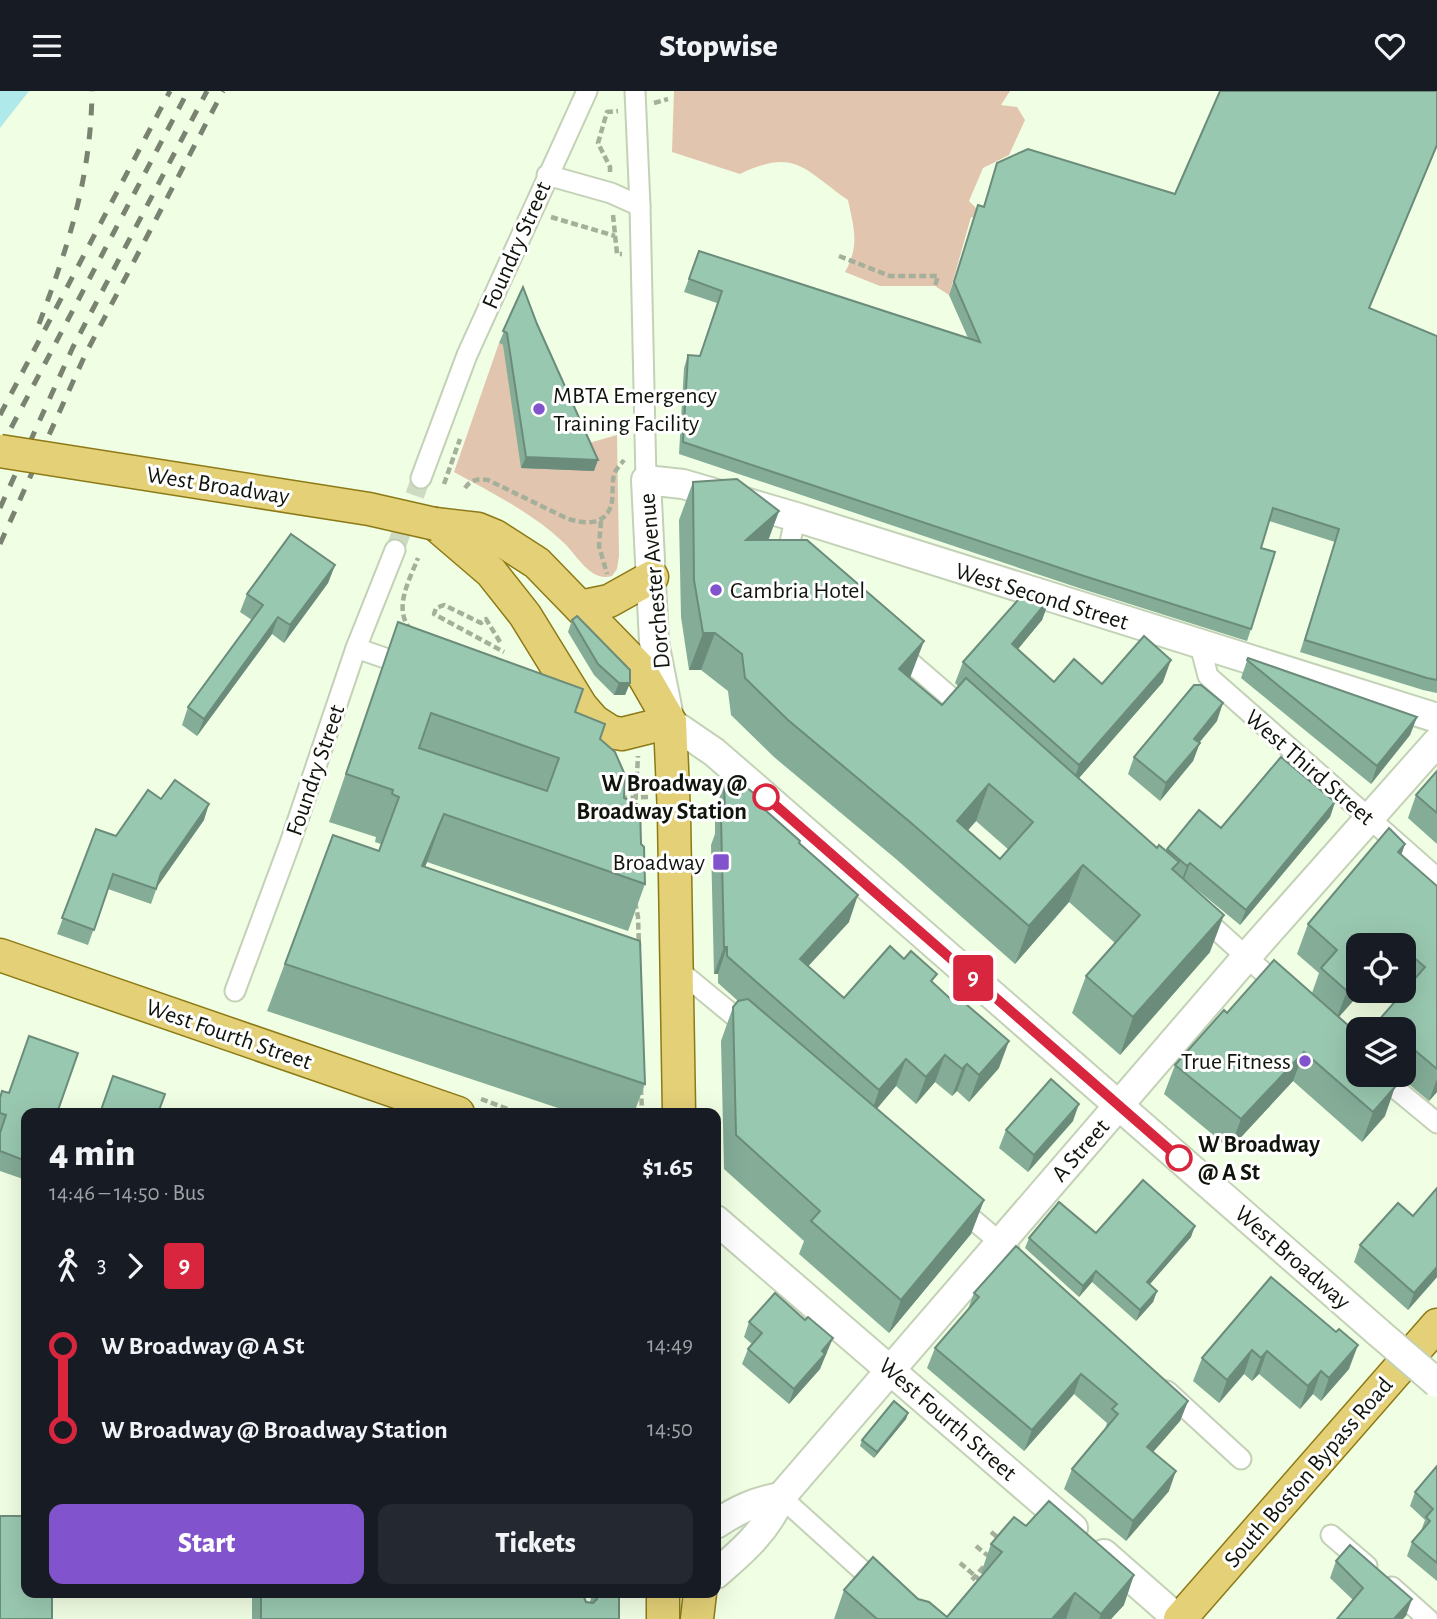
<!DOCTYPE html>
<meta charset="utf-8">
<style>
:root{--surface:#171b24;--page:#242831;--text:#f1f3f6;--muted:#9ea1a6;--accent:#8153cc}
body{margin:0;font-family:"Alegreya Sans",sans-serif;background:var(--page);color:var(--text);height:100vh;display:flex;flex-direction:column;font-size:26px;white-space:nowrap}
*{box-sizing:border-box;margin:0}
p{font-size:23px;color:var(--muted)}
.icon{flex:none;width:38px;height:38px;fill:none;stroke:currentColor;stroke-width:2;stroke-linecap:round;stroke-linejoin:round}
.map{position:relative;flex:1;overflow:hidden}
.drawer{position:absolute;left:21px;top:1017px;width:700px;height:490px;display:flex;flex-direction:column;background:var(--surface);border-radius:14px;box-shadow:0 7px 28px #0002}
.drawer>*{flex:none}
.badge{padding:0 14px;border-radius:5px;font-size:24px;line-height:46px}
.tools{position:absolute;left:1346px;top:842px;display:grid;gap:14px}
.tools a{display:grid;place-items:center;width:70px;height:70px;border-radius:14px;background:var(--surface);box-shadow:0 7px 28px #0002;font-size:35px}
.map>.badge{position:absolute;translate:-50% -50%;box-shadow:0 0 0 4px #fff}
.legs{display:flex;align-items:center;gap:10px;height:77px;padding:0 28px;font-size:23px}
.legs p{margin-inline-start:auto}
.overview{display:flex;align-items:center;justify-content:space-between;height:119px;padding:0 28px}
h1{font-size:38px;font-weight:800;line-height:52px}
.action{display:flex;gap:14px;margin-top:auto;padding:14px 28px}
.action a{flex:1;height:80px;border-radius:14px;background:var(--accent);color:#fff;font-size:28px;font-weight:800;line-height:80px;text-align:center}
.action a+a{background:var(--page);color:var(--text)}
ul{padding:0 28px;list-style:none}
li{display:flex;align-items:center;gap:24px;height:84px;font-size:26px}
li i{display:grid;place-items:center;width:10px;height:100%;margin:0 9px;background:currentColor}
li i::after{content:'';width:18px;height:18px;margin:-9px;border:5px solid;border-radius:50%;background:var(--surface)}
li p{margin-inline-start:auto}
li:first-child i{background:linear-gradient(#0000 50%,currentColor 0)}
li:last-child i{background:linear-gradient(currentColor 50%,#0000 0)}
header{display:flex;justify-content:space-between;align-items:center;height:91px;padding:0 28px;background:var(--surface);font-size:32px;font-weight:800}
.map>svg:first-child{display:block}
.green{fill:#e2c5ae}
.water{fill:#afe9e9}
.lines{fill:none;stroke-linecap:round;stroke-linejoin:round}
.street-tunnel{stroke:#cedbc3;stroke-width:19;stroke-dasharray:19 10;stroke-linecap:butt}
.street-casing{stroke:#c3d1b6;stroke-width:23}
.secondary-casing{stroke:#c3d1b6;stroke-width:32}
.primary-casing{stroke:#8d7a16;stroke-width:35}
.path{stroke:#a5b09b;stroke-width:4.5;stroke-dasharray:7 3.5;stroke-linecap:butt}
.street{stroke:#fff;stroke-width:19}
.secondary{stroke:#fff;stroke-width:28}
.primary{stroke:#e3d077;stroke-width:32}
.rail{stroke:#7a8372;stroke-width:5;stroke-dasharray:12 12;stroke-linecap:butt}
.secondary-bridge-casing{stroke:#c3d1b6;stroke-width:32;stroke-linecap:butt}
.primary-bridge-casing{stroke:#8d7a16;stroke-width:35;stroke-linecap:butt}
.secondary-bridge{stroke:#fff;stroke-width:28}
.primary-bridge{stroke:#e3d077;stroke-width:32}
.wall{fill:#84ac97;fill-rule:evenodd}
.shaded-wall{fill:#6b8c7b}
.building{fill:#99c8b0;stroke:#6b8c7b;stroke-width:2;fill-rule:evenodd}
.line-1-casing{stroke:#fff;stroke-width:16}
.line-1{stroke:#d7263d;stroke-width:10}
.poi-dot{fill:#8153cc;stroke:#fff;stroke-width:2.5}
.stop-1-dot{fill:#fff;stroke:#d7263d;stroke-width:3.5}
.labels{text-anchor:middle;stroke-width:6;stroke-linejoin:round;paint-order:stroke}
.street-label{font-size:24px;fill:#10150c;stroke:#fff}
.poi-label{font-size:24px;fill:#10150c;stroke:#fff;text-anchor:start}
.stop-label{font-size:24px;font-weight:bold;fill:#10150c;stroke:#fff;text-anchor:end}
</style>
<header><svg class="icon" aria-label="menu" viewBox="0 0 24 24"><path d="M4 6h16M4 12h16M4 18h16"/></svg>Stopwise<svg class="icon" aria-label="heart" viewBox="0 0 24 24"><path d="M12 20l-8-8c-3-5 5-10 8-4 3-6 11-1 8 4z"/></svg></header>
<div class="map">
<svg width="1437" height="1528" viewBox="0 0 1437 1528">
<rect width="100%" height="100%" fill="#f0fee3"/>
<g class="green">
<path d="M674 0H1010L1001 14 1017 16 1025 29 1009 64 983 77 969 110 981 122 979 128 971 126 949 204 935 195H880L845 181C860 154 854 138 848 109 804 79 796 56 740 83L672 61Z"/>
<path d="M499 252 503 254 582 354 617 344 619 465 617 478 612 485C591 492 577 464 563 451 531 421 492 402 454 381Z"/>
</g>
<path class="water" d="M0 0H29L0 37Z"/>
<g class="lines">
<path class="street-tunnel" d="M395 459 421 387"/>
<g class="street-casing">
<g id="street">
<path d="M635 0 640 115 646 389"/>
<path d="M547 84 611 102 640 115"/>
<path d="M421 387 467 264 587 0"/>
<path d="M796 426C793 442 783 461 797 473"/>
<path d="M1200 554 1208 585 1437 787"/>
<path d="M356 557 408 575"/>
<path d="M896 559 969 622"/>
<path d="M1200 824 1281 897"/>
<path d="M676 877 750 938"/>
<path d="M235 900 290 752 356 557 395 459"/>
<path d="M1379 984 1437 1032"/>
<path d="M957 1115 1009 1159"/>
<path d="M1167 1300 1241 1368"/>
<path d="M781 1406 916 1528"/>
<path d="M1331 1444 1367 1475"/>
<path d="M1392 1496 1428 1528"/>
</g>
</g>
<g class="secondary-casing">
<g id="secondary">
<path d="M716 1129 1073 1437"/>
<path d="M1379 1242 759 700 714 661 670 631 654 551 646 389 683 393 796 426 1437 627"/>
<path d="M716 1433C737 1419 756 1410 781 1406"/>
<path d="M1104 1463 1178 1528"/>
<path d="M716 1483C742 1461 767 1439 781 1406L1256 855 1437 651"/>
</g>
</g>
<g class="primary-casing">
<g id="primary">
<path d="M435 433 478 438 495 445 537 472 639 577 670 631 674 724 679 1022"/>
<path d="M435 433 491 481 525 524 581 615 594 630 611 641 622 643 670 631"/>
<path d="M580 516 609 510 652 486"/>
<path d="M0 864 458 1022"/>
<path d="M663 1502V1528"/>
<path d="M697 1528 700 1502"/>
<path d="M1180 1528 1437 1234"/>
</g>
</g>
<g class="path">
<path d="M654 12 668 8"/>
<path d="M610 81V76L598 52 607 21 618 20"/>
<path d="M613 124 617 163H622"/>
<path d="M551 126 615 145"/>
<path d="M839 165 890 185H938L935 195"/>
<path d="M444 393 460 348"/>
<path d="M465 397C471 388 478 388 488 389L564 426C583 434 608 436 612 410 613 402 612 391 614 383 616 378 621 373 624 369"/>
<path d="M601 430 599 455 607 483"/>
<path d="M411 539C392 518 410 488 418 467"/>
<path d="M500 551 486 528 481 532 444 514 436 517 434 523 504 561"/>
<path d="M623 687 636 701"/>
<path d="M620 707 650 706"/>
<path d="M635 719 638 665"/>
<path d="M635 811 638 826 639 855"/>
<path d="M641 997 642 1022"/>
<path d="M481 1008 518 1022"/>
<path d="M991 1441 1001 1449"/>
<path d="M976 1455 992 1468"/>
<path d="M960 1472 981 1490"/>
<path d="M972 1489 985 1474"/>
</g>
<use href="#street" class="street"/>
<use href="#secondary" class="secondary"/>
<use href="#primary" class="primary"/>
<g class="rail">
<path d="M39 233C69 153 91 86 92 0"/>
<path d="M0 324 170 0"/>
<path d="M0 358 188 0"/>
<path d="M0 417 73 256 207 0"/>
<path d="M0 453 85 264 223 0"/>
</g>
<g class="secondary-bridge-casing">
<path id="secondary-bridge" d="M1379 1242 1437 1292"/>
</g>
<g class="primary-bridge-casing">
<path id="primary-bridge" d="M0 360 369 418 435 433"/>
</g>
<use href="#secondary-bridge" class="secondary-bridge"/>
<use href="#primary-bridge" class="primary-bridge"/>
</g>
<g class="wall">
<path d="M1437 0V55L1369 217 1437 245V602L1423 599 1300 561 1335 451 1269 430 1261 457 1251 538 1247 550 1079 497 679 363 684 277 688 264 700 265 717 212 684 201 699 160 968 247 949 204 978 114 983 116 997 72 1175 103Z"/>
<path d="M523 196 594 380 521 377 503 254 499 252Z"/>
<path d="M693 391 779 420 768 449 910 587 942 614 958 595 955 592 963 571 1050 507 1042 529 1017 559 1054 591 1102 593 1163 591 1079 687 1157 757 1166 760 1167 758 1221 737 1335 711 1330 726 1240 834 1184 788H1183L1210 861 1120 964 1072 922 1086 885 1115 852 1069 811 1015 873 896 768 774 666 731 624 728 600 701 579H689L681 526 679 429ZM976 730 1009 759 1000 768 968 739Z"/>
<path d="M335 474 328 492 284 552 272 543 197 645 182 634 188 616 252 529 240 521 247 503Z"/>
<path d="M572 529 630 592 625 604H614L594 584 568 541Z"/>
<path d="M398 531 575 621 600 648 624 707 641 753 645 793 628 840 427 771 425 776 645 993 634 1022H573L267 920 333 744 379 760 381 753 375 751 376 746 329 731Z"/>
<path d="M1248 567 1417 626 1410 644 1371 693 1241 587Z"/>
<path d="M1217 630 1199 652 1193 670 1160 710 1128 683 1134 666Z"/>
<path d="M1437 680V753L1408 727 1416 704Z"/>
<path d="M724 693 740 705 767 713 765 719 800 750 799 753 849 831 808 875 844 907 933 892 999 977 969 1011 957 1000 952 1005 935 991 916 1013 896 995 876 1018 984 1109 971 1143 889 1242 799 1163 804 1150 724 1078 721 950 733 916 738 910 718 892V883H714L711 754 715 743V720Z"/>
<path d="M161 708 204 729 157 796 151 813 108 798 88 854 57 843 96 738 116 745Z"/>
<path d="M1405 753 1401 764 1437 795V1001L1429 1010 1398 984H1404V938H1376L1379 929 1406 898 1404 896V854H1358V900H1362L1339 926 1385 1025 1362 1051 1293 990 1230 1058 1164 1003 1175 974 1227 922 1312 902 1319 882 1297 863 1308 833Z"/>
<path d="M0 1007 26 1022V1089L0 1080Z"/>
<path d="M1073 1030 1028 1081 999 1057 1006 1039Z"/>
<path d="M1096 1142 1191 1146 1150 1193 1157 1200 1153 1211 1136 1230 1092 1191 1079 1206 1025 1157 1029 1147Z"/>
<path d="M26 1146V1164L21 1162Z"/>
<path d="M1360 1154 1437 1186 1408 1219 1354 1171Z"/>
<path d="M1271 1186 1349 1278 1321 1310 1313 1303 1300 1318 1259 1283 1252 1290 1244 1283 1219 1312 1193 1290 1202 1267Z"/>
<path d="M974 1202 1188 1310 1180 1330 1153 1361 1169 1400 1126 1450 1064 1398 1072 1378 1105 1338 1107 1332 1074 1303 1024 1360 927 1277 935 1257 968 1218Z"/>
<path d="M749 1231 827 1262 824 1265 820 1278 789 1313 742 1273 748 1258 752 1253 744 1246Z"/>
<path d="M908 1322 906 1328 874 1367 860 1355 862 1349Z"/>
<path d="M1437 1375V1490L1407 1465 1412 1451 1421 1440 1425 1429 1410 1415 1415 1401Z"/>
<path d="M991 1453 1124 1514 1111 1528H834L844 1499 918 1508 947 1526 983 1484 981 1482Z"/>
<path d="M1336 1470 1406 1525 1353 1509 1330 1487Z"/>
<path d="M252 1502H583V1504L586 1511H590L592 1502H619V1528H252Z"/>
</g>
<g class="shaded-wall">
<path d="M1437 54V55L1364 229 1369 217Z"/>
<path d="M526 366 598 369 594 380 521 377Z"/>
<path d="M779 420 765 458 746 449Z"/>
<path d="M335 474 328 492 284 552 290 534Z"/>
<path d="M1050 507 1042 529 1004 575 1012 553Z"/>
<path d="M278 526 272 543 197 645 204 628Z"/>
<path d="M703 542H715L701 579H689Z"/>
<path d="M924 550 910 587 899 578Z"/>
<path d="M1171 569 1163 591 1072 695 1079 674Z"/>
<path d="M619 592H630L625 604H614Z"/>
<path d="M1223 612 1217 630 1188 665 1194 648Z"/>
<path d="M1417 626 1410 644 1371 693 1377 675Z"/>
<path d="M1200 652 1193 670 1160 710 1166 692Z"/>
<path d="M989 693 976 730 947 763 957 730Z"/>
<path d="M1335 711 1330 726 1240 834 1246 819Z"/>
<path d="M209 713 204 729 156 797 161 782Z"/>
<path d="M444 723 427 771 404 822 422 775Z"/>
<path d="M1405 753 1395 782 1398 761Z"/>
<path d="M1190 772 1184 788 1181 791 1187 775Z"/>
<path d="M1083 774 1069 811 1015 873 1029 835Z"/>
<path d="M858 804 849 831 790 895 800 868Z"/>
<path d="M1224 824 1210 861 1120 964 1133 926Z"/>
<path d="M724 856H727L718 883H714Z"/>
<path d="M1358 887V900H1362L1336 929 1347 900Z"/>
<path d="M1009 950 999 977 969 1011 979 984Z"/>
<path d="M1304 961 1293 990 1230 1058 1241 1028Z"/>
<path d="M945 964 935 991 916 1013 926 986Z"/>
<path d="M906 968 896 995 870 1026 879 999Z"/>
<path d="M967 973 957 1000 952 1005 962 978Z"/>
<path d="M1437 988V1001L1429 1010Z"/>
<path d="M1395 996 1385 1025 1362 1051 1373 1021Z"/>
<path d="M1079 1013 1073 1030 1028 1081 1034 1064Z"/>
<path d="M984 1109 971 1143 889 1242 901 1209Z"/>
<path d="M1195 1135 1191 1146 1143 1201 1147 1191Z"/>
<path d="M1437 1176V1186L1408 1219 1414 1202Z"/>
<path d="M1096 1180 1092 1191 1079 1206 1083 1195Z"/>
<path d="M1157 1200 1153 1211 1136 1230 1140 1219Z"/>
<path d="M833 1247 820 1278 789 1313 794 1298 822 1260Z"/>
<path d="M1358 1254 1349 1278 1321 1310 1329 1287Z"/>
<path d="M1252 1259 1244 1283 1219 1312 1227 1289Z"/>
<path d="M1267 1260 1259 1283 1252 1290 1261 1267Z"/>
<path d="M1321 1280 1313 1303 1300 1318 1308 1295Z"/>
<path d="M1081 1283 1074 1303 1024 1360 1032 1339Z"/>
<path d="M1188 1310 1180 1330 1140 1376 1147 1356Z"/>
<path d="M908 1322 906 1328 874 1367 877 1361Z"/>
<path d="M1176 1380 1169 1400 1126 1450 1133 1430Z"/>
<path d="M1134 1484 1124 1514 1111 1528H1099L1101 1523Z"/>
<path d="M1075 1502 1066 1528H1052Z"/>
<path d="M1412 1508 1406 1525 1403 1528H1394Z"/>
</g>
<g class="building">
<path d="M1220 0H1437V54L1369 217 1437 245V589L1427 587 1305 549 1339 438 1273 417 1261 457 1275 461 1251 538 1084 485 683 351 688 264 700 265 722 200 689 188 699 160 980 251 954 191 978 114 984 116 997 72 1028 58 1175 103Z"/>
<path d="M523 196 537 233 598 369 526 366 507 242 503 240Z"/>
<path d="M737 388 779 420 746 449H807L924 550 899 578 942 614 966 587 1157 757 1159 754 1179 771 1172 778 1224 824 1133 926 1086 885 1140 824 1083 774 1029 835 910 731 788 629 745 587 742 563 715 542H703L694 489 693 391ZM989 693 1033 731 1000 768 957 730Z"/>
<path d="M291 443 335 474 290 534 278 526 204 628 188 616 263 514 247 503Z"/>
<path d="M1026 500 1050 507 1012 553 1054 591 1074 568 1102 593 1144 545 1171 569 1079 674 963 571Z"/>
<path d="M577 525 630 579V592H619L598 573 572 529Z"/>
<path d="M398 531 583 598 575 621 605 633 600 648 615 661 625 684 624 707 640 715 641 753 644 756 645 793 444 723 422 775 640 850 645 993 285 873 333 744 379 760 399 706 392 703 393 699 346 683ZM431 622 559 667 547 700 419 657Z"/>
<path d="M1248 567 1417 626 1377 675 1247 569Z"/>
<path d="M1194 594H1201L1223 612 1194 648 1200 652 1166 692 1134 666Z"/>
<path d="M1281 666 1335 711 1246 819 1190 772 1187 775 1167 758 1199 719 1221 737Z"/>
<path d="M1437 680V722L1416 704Z"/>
<path d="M175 689 209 713 161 782 156 798 113 783 94 839 62 827 96 738 116 745 148 699 161 708Z"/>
<path d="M724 693 740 705 746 696 767 713 764 718 800 750 799 752 858 804 800 868 844 907 890 855 904 868 911 860 937 883 931 890 956 913 960 908 1009 950 979 984 967 973 962 978 945 964 926 986 906 968 879 999 727 865V856H724L721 727 725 720Z"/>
<path d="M1389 737 1405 753 1398 761 1437 795V978L1404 950V938H1380L1379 929 1425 876 1404 858V854H1399L1392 848 1387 854H1358V887L1347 900 1321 877 1337 859 1308 833Z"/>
<path d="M1274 869 1358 943V984H1381L1395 996 1373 1021 1304 961 1241 1028 1175 974 1224 919 1227 922Z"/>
<path d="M748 908 984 1109 901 1209 811 1130 820 1120 736 1044 733 916 738 910Z"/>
<path d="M29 945 78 962 57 1022H26V1070L0 1060V1042L6 1024 0 1022V1007L2 1000 9 1002Z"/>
<path d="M113 985 165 1003 158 1022H100Z"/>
<path d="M1051 988 1079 1013 1034 1064 1006 1039Z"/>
<path d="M1143 1089 1195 1135 1147 1191 1157 1200 1140 1219 1096 1180 1083 1195 1029 1147 1059 1111 1096 1142Z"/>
<path d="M1437 1097V1176L1414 1202 1360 1154 1398 1112 1413 1125Z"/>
<path d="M1016 1155 1188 1310 1147 1356 1176 1380 1133 1430 1072 1378 1118 1323 1112 1318 1117 1313 1081 1283 1032 1339 935 1257 979 1206 974 1202Z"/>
<path d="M1271 1186 1336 1241 1339 1238 1358 1254 1329 1287 1321 1280 1308 1295 1267 1260 1261 1267 1252 1259 1227 1289 1202 1267Z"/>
<path d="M775 1202 805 1229 808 1226 833 1247 822 1260 825 1263 794 1298 748 1258 762 1242 749 1231Z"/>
<path d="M894 1310 908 1322 877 1361 862 1349Z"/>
<path d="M1437 1375V1472L1412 1451 1430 1430 1426 1426 1433 1418 1415 1401Z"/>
<path d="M1049 1410 1134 1484 1101 1523 1075 1502 1052 1528H877L844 1499 873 1466 918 1508 929 1511 947 1526 1002 1461 991 1453 1002 1440 1014 1426 1026 1435Z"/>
<path d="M0 1425H26V1502H52V1528H0Z"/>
<path d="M1350 1454 1412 1508 1394 1528H1337L1363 1497 1336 1470Z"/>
<path d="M261 1502H583V1504L586 1511 593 1512 597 1508V1502H619V1528H261Z"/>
</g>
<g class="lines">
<g class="line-1-casing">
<path id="line-1" d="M766 706 1179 1067"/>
</g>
<use href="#line-1" class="line-1"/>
</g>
<g class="poi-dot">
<circle cx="539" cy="318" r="7"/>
<circle cx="716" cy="499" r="7"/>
<rect x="712" y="762" width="18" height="18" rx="3.5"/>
<circle cx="1305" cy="970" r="7"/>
</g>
<g class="stop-1-dot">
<circle cx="766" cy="706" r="12"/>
<circle cx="1179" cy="1067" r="12"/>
</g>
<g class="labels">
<g class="street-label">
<text transform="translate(516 154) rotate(-66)" y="8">Foundry Street</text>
<text transform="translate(218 394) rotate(9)" y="8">West Broadway</text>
<text transform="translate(654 490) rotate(-95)" y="8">Dorchester Avenue</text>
<text transform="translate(1042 505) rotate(17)" y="8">West Second Street</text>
<text transform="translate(1310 676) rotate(41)" y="8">West Third Street</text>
<text transform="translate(315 679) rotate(-71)" y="8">Foundry Street</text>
<text transform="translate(229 943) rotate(19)" y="8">West Fourth Street</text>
<text transform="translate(1080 1059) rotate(-49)" y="8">A Street</text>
<text transform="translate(1293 1166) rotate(41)" y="8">West Broadway</text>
<text transform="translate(948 1328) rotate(41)" y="8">West Fourth Street</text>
<text transform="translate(1308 1381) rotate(-49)" y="8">South Boston Bypass Road</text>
</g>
<g class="poi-label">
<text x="553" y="312">MBTA Emergency<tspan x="553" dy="28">Training Facility</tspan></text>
<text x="730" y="507">Cambria Hotel</text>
<text x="705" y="779" text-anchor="end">Broadway</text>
<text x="1291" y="978" text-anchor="end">True Fitness</text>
</g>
<g class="stop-label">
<text x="747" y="700">W Broadway @<tspan x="747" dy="28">Broadway Station</tspan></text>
<text x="1198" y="1061" text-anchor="start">W Broadway<tspan x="1198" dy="28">@ A St</tspan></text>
</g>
</g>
</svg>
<div class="tools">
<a><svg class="icon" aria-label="locate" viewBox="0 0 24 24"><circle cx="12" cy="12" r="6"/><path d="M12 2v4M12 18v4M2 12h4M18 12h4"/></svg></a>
<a><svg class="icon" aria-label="layers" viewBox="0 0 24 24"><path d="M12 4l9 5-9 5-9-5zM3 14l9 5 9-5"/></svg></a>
</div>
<b class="badge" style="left:973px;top:887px;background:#d7263d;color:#fff">9</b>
<section class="drawer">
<div class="overview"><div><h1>4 min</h1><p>14:46 – 14:50 · Bus</p></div><b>$1.65</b></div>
<div class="legs"><svg class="icon" aria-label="walk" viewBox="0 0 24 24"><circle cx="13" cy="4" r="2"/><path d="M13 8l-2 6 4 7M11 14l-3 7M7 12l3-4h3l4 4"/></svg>3<svg class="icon" aria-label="forward" viewBox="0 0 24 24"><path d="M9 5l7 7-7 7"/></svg><b class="badge" style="background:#d7263d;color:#fff">9</b></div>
<ul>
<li><i style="color:#d7263d"></i><b>W Broadway @ A St</b><p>14:49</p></li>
<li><i style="color:#d7263d"></i><b>W Broadway @ Broadway Station</b><p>14:50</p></li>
</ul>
<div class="action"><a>Start</a><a>Tickets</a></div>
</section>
</div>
